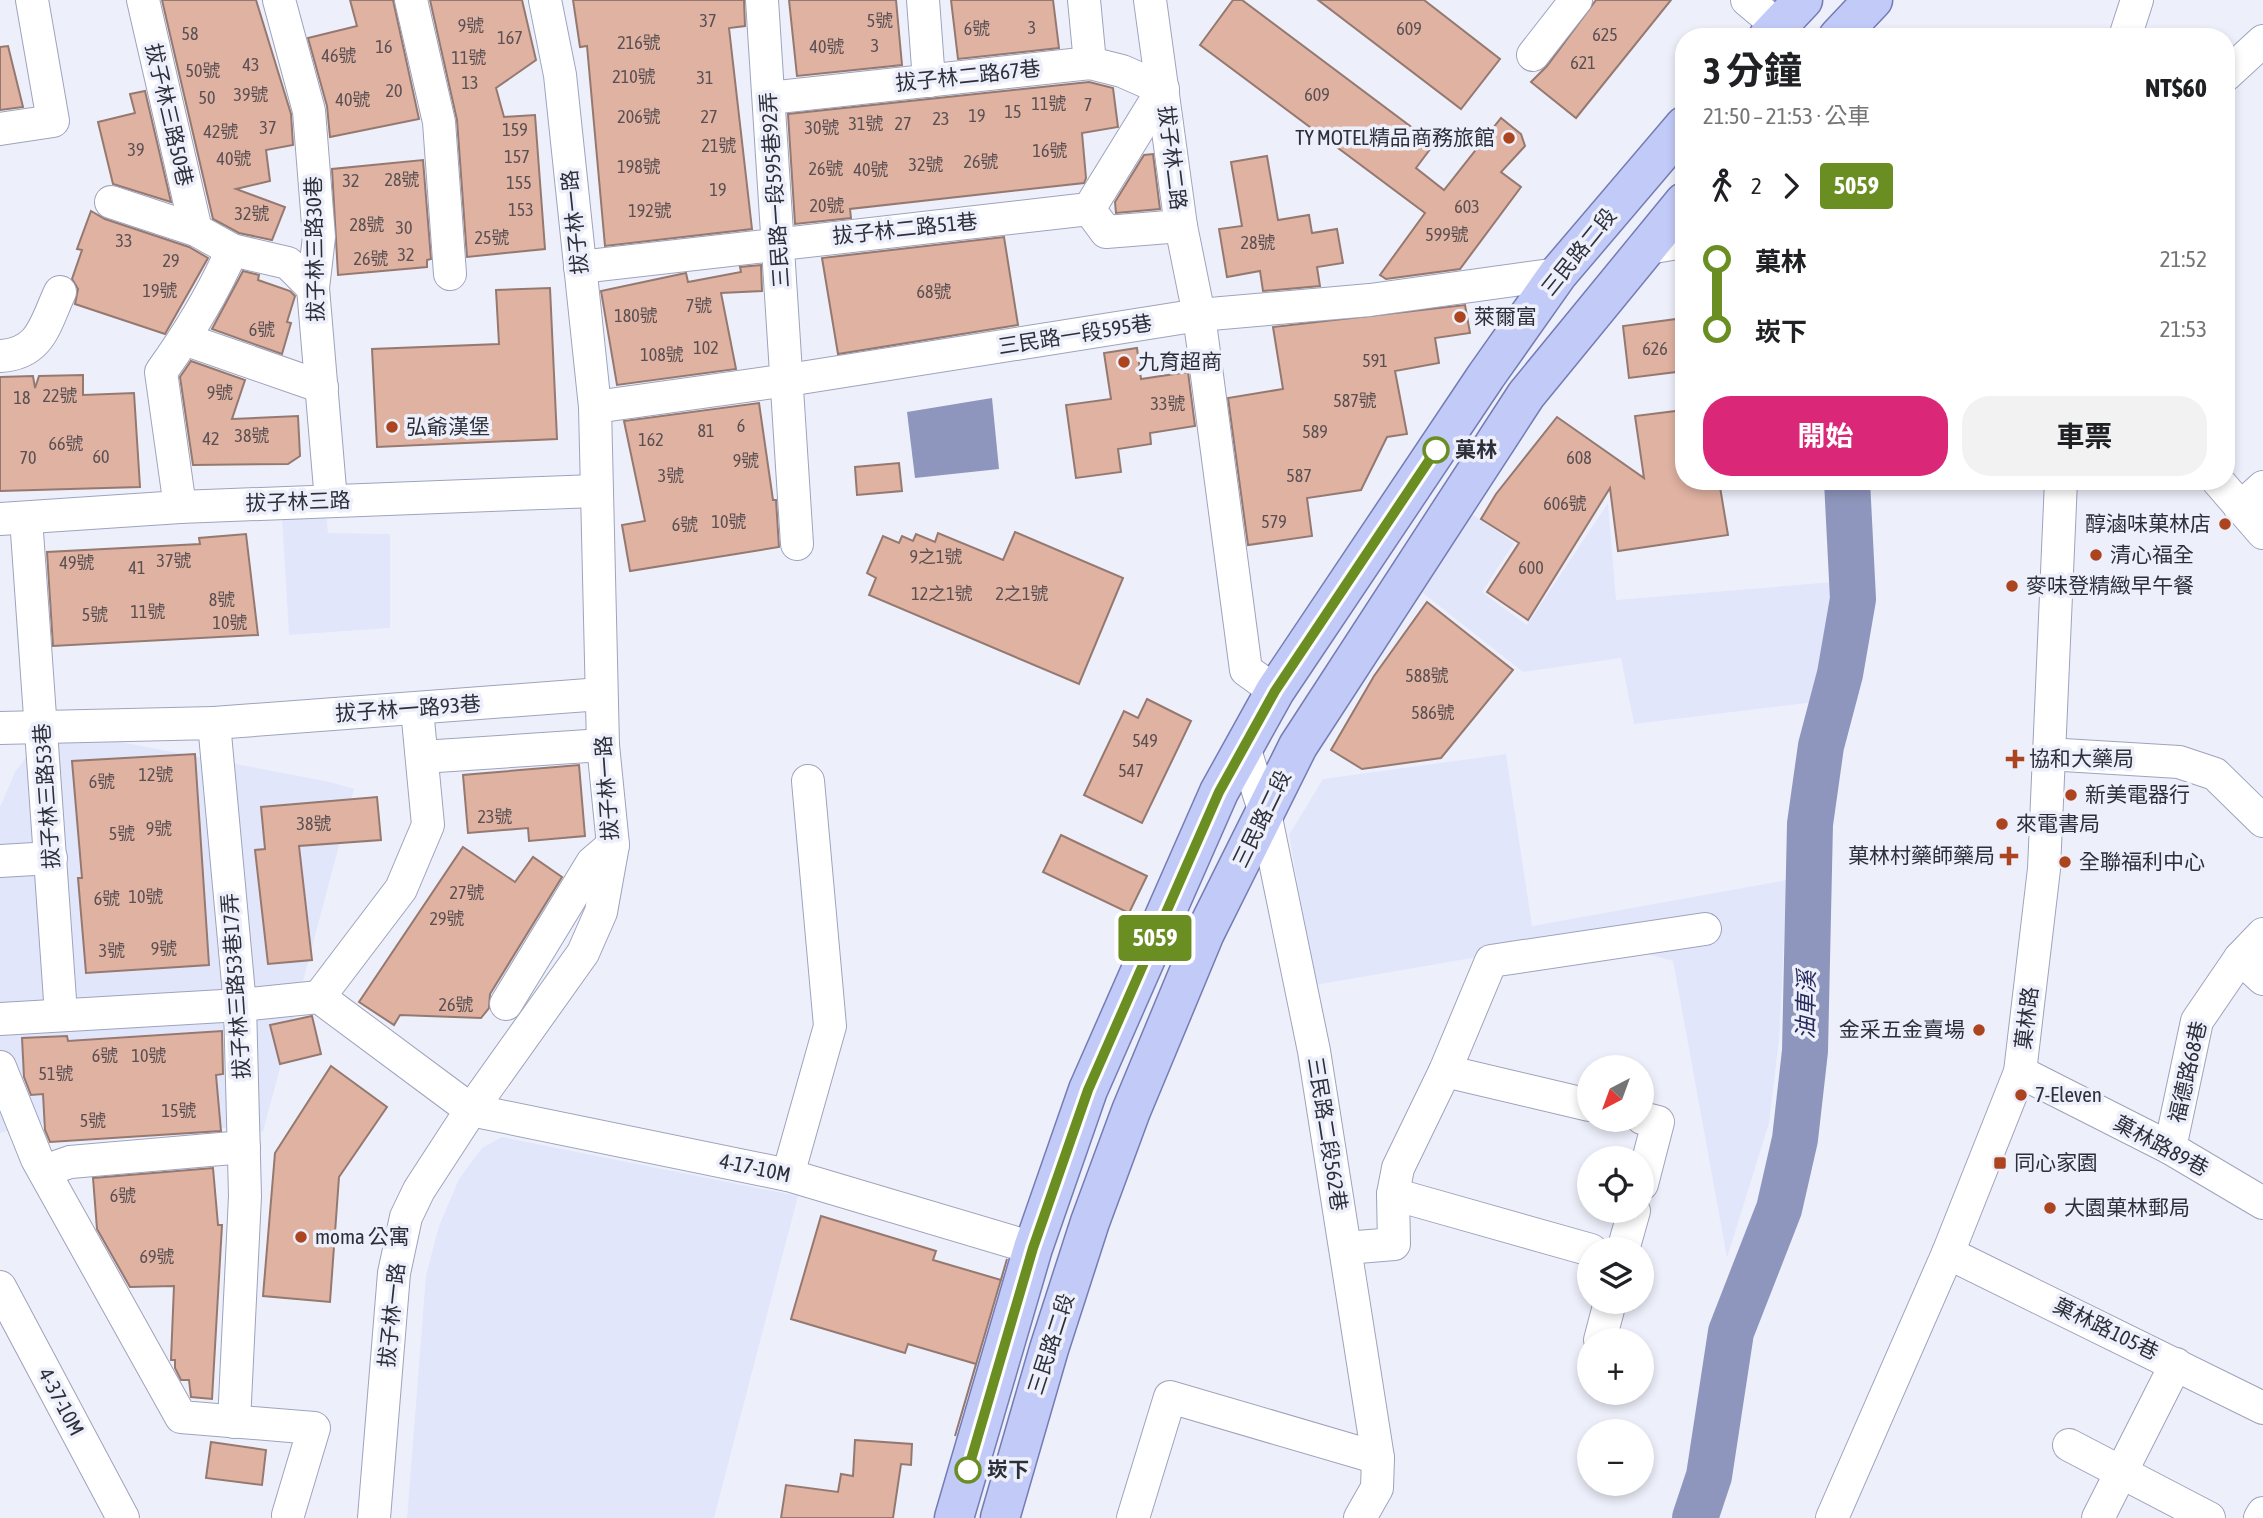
<!DOCTYPE html>
<html lang="zh-TW">
<meta charset="utf-8">
<style>
:root{--surface:#fff;--page:#f2f2f2;--text:#202124;--muted:#757577;--accent:#db2777}
body{margin:0;font-family:"Asap Condensed","Noto Sans TC",sans-serif;background:var(--page);color:var(--text);height:100vh;display:flex;flex-direction:column;font-size:26px;white-space:nowrap}
*{box-sizing:border-box;margin:0}
p{font-size:23px;color:var(--muted)}
.icon{flex:none;width:38px;height:38px;fill:none;stroke:currentColor;stroke-width:2;stroke-linecap:round;stroke-linejoin:round}
.map{position:relative;flex:1;overflow:hidden}
.details{position:absolute;left:1675px;top:28px;width:560px;height:462px;display:flex;flex-direction:column;background:var(--surface);border-radius:28px;box-shadow:0 4px 10px #0003}
.details>*{flex:none}
.badge{padding:0 14px;border-radius:5px;font-size:24px;line-height:46px}
.needle{width:46px;rotate:221deg}
.buttons{position:absolute;left:1577px;top:1055px;display:grid;gap:14px}
.buttons a{display:grid;place-items:center;width:77px;height:77px;border-radius:50%;background:var(--surface);box-shadow:0 4px 10px #0003;font-size:35px}
.map>.badge{position:absolute;translate:-50% -50%;box-shadow:0 0 0 4px #fff}
.legs{display:flex;align-items:center;gap:10px;height:77px;padding:0 28px;font-size:23px}
.legs p{margin-inline-start:auto}
.headline{display:flex;align-items:center;justify-content:space-between;height:119px;padding:0 28px}
h1{font-size:38px;font-weight:700;line-height:52px}
.button{display:flex;gap:14px;margin-top:auto;padding:14px 28px}
.button a{flex:1;height:80px;border-radius:28px;background:var(--accent);color:#fff;font-size:28px;font-weight:700;line-height:80px;text-align:center}
.button a+a{background:var(--page);color:var(--text)}
ul{padding:0 28px;list-style:none}
li{display:flex;align-items:center;gap:24px;height:70px;font-size:26px}
li i{display:grid;place-items:center;width:10px;height:100%;margin:0 9px;background:currentColor}
li i::after{content:'';width:18px;height:18px;margin:-9px;border:5px solid;border-radius:50%;background:var(--surface)}
li p{margin-inline-start:auto}
li:first-child i{background:linear-gradient(#0000 50%,currentColor 0)}
li:last-child i{background:linear-gradient(currentColor 50%,#0000 0)}
.map>svg:first-child{display:block}
.built{fill:#e2e6fb}
.water{fill:#8f96bd}
.lines{fill:none;stroke-linecap:round;stroke-linejoin:round}
.river{stroke:#8f96bd;stroke-width:46}
.building{fill:#dfb2a2;stroke:#957970;stroke-width:2}
.minor-casing{stroke:#9ea3bc;stroke-width:34}
.major-casing{stroke:#747cb3;stroke-width:41}
.minor{stroke:#fff;stroke-width:32}
.major{stroke:#c2caf8;stroke-width:38}
.line-1-casing{stroke:#fff;stroke-width:16}
.line-1{stroke:#6b8e23;stroke-width:10}
.poi-dot{fill:#ab441f;stroke:#edf0fb;stroke-width:2.5}
.stop-1-dot{fill:#fff;stroke:#6b8e23;stroke-width:3.5}
.labels{text-anchor:middle;stroke-width:7;stroke-linejoin:round;paint-order:stroke}
.number-label{font-size:18px;fill:#5a5053}
.street-label{font-size:21px;fill:#2d2f39;stroke:#edf0fb}
.poi-label{font-size:21px;fill:#2d2f39;stroke:#edf0fb;text-anchor:start}
.stop-label{font-size:21px;font-weight:bold;fill:#2d2f39;stroke:#edf0fb;text-anchor:start}
.water-label{font-size:23px;font-style:italic;fill:#272b5d;stroke:#edf0fb}
</style>
<div class="map">
<svg width="2263" height="1518" viewBox="0 0 2263 1518">
<rect width="100%" height="100%" fill="#edf0fb"/>
<g class="built">
<path d="M325 503 328 533 390 534V628L289 635 282 517Z"/>
<path d="M1608 503 1616 600 1833 582 1832 630 1815 702 1634 724 1621 658 1523 672 1419 590 1462 507 1514 543 1482 592 1527 625Z"/>
<path d="M58 730 330 782 354 789 263 1132 84 1114 0 1133V807L15 772 38 741Z"/>
<path d="M1506 754 1532 926 1787 880 1779 1040 1769 1123 1727 1258 1673 961 1589 938 1315 985 1289 835 1323 779Z"/>
<path d="M502 1137 798 1196 714 1518H407L426 1275 439 1226 459 1179 482 1148Z"/>
</g>
<path class="water" d="M992 398 999 469 915 478 907 412Z"/>
<g class="lines">
<path class="river" d="M1695 1518 1709 1476 1731 1332 1779 1209 1795 1139 1805 1051 1810 824 1821 746 1840 674 1853 599 1847 481"/>
</g>
<g class="building">
<path d="M162 0H256L291 114 293 145 266 150 270 181 236 189 285 207 272 240 239 233 213 219Z"/>
<path d="M350 0H393L419 119 330 137 327 106 308 38 357 26Z"/>
<path d="M430 0H522L536 60 496 88 504 117 535 115 545 249 467 257 457 120Z"/>
<path d="M573 0H744L745 26 729 28 752 229 605 246 587 46 580 47Z"/>
<path d="M789 0H896L902 65 797 76Z"/>
<path d="M951 0H1053L1059 48 958 59Z"/>
<path d="M1233 0H1242L1434 144 1416 168 1444 190 1501 118 1521 134 1525 146 1501 172 1521 187 1460 269 1386 279 1380 275 1425 213 1200 45Z"/>
<path d="M1318 0H1424L1500 59 1461 109Z"/>
<path d="M1596 0H1671L1576 118 1531 82 1547 66Z"/>
<path d="M8 46 23 107 0 110V47Z"/>
<path d="M1089 82 1113 88 1118 127 1082 133 1086 178 1084 183 850 209 851 218 795 224 788 114Z"/>
<path d="M145 91 171 202 113 184 98 122 135 113 130 94Z"/>
<path d="M1153 154 1160 209 1116 213 1115 202 1144 155Z"/>
<path d="M1267 156 1278 220 1309 215 1312 233 1337 229 1343 263 1317 267 1320 286 1263 291 1260 271 1227 277 1219 229 1242 226 1231 162Z"/>
<path d="M423 160 431 259 427 260V267L338 275 332 169Z"/>
<path d="M91 211 105 219 189 247 208 258 165 334 75 304 78 289 72 279 82 250 77 249Z"/>
<path d="M1004 237 1018 325 838 354 822 258Z"/>
<path d="M761 265 762 291 721 293 736 369 617 385 601 291 686 273 688 282 741 272 740 267Z"/>
<path d="M243 271 259 275 258 280 290 291 295 296 287 322 291 323 282 354 212 329Z"/>
<path d="M550 288 557 439 377 447 372 349 499 344 496 290Z"/>
<path d="M1465 305 1470 333 1435 338 1439 363 1395 371 1407 434 1387 437 1361 490 1307 498 1312 536 1248 545 1228 398 1283 389 1273 327Z"/>
<path d="M1684 318V371L1629 378 1623 326Z"/>
<path d="M1137 348 1141 379 1188 372 1195 426 1150 433 1151 444 1118 449 1121 472 1076 478 1066 405 1111 399 1104 353Z"/>
<path d="M191 361 245 380 232 419 298 416 300 456 288 464 193 465 180 377Z"/>
<path d="M83 375V395L134 393 140 487 0 491V377L33 376 35 388 39 376Z"/>
<path d="M759 403 773 500H776L779 547 630 571 622 525 645 521 624 421Z"/>
<path d="M1684 410V481H1719L1728 535 1618 551 1610 488 1528 620 1487 592 1519 543 1481 519 1496 494 1557 417 1644 478 1635 416Z"/>
<path d="M899 463 902 491 857 495 855 467Z"/>
<path d="M1015 532 1123 578 1079 684 869 595 876 578 867 573 883 536 899 543 902 536 913 541 916 534 935 542 938 533 1003 560Z"/>
<path d="M246 534 258 635 53 646 47 552 200 544 199 538Z"/>
<path d="M1427 602 1513 670 1441 758 1362 769 1331 750 1374 676Z"/>
<path d="M1147 699 1191 721 1142 823 1084 795 1124 711 1138 718Z"/>
<path d="M195 754 209 965 86 973 78 878H82L72 761Z"/>
<path d="M579 765 585 836 529 841 528 828 468 833 463 775Z"/>
<path d="M377 797 381 840 299 846 312 960 268 964 255 850 265 849 261 807Z"/>
<path d="M1061 835 1147 876 1129 913 1043 872Z"/>
<path d="M463 847 515 882 533 857 562 877 490 994 489 1008 481 1018 400 1015 394 1025 359 1002Z"/>
<path d="M312 1016 321 1054 280 1064 270 1025Z"/>
<path d="M222 1031 223 1074 216 1075 221 1131 50 1142 45 1130 43 1094 31 1095 24 1077 22 1038 67 1036 68 1041Z"/>
<path d="M331 1066 387 1107 339 1177 330 1302 263 1296 275 1153Z"/>
<path d="M213 1168 218 1225H222L212 1399 191 1397 189 1380H181L175 1368V1360H171L174 1286 130 1287 97 1229 93 1178Z"/>
<path d="M821 1216 936 1251 933 1260 1001 1280 1007 1259 955 1436 976 1364 908 1344 905 1353 791 1319Z"/>
<path d="M855 1440 912 1444 911 1465 901 1464 893 1518H781L786 1485 838 1492 841 1474 853 1476Z"/>
<path d="M211 1442 266 1450 262 1485 206 1478Z"/>
</g>
<g class="lines">
<g class="minor-casing">
<g id="minor">
<path d="M143 0 196 230"/>
<path d="M279 0 309 111 319 237 313 288 331 501"/>
<path d="M411 0 439 122 450 274"/>
<path d="M762 0 797 544"/>
<path d="M923 0 929 81"/>
<path d="M1084 0 1090 63"/>
<path d="M1150 0 1181 226 1199 315 1246 670 1275 691"/>
<path d="M1747 0 1778 26"/>
<path d="M2125 37 2137 0"/>
<path d="M1533 55 1576 0"/>
<path d="M2226 75 2263 41"/>
<path d="M0 129 53 121 32 0"/>
<path d="M111 202 196 230 232 250 288 263 313 288"/>
<path d="M1089 209 1106 232 1181 226"/>
<path d="M1642 249 1684 242"/>
<path d="M580 267 1089 209 1163 89 1122 71 1090 63 769 98"/>
<path d="M184 339 322 387"/>
<path d="M0 356C41 354 45 324 60 292"/>
<path d="M595 407 788 380 1199 315 1370 300 1558 274"/>
<path d="M2218 481 2263 533"/>
<path d="M180 507 161 372C189 333 213 294 232 250"/>
<path d="M2240 508 2263 487"/>
<path d="M26 518 61 1014"/>
<path d="M0 519 180 507 595 491"/>
<path d="M214 723 601 694"/>
<path d="M0 728 214 723 240 1005 245 1196 234 1422"/>
<path d="M1244 747 1265 813 1314 1051 1378 1458 1377 1488 1360 1518"/>
<path d="M2047 754 2179 762 2215 774 2263 821"/>
<path d="M422 757 603 745"/>
<path d="M0 861 51 858"/>
<path d="M2240 958 2263 979"/>
<path d="M319 997 401 889 428 825 417 709"/>
<path d="M506 1004 592 863 613 845"/>
<path d="M0 1019 240 1005 319 997 471 1110 788 1175 1033 1248"/>
<path d="M0 1067 37 1159 181 1417 314 1428 288 1515"/>
<path d="M1445 1071 1589 1105"/>
<path d="M2020 1072 2170 1148 2263 1203"/>
<path d="M1642 1118 1658 1122 1642 1184"/>
<path d="M2170 1148 2197 1021 2240 958 2263 934"/>
<path d="M44 1171 70 1162 244 1147"/>
<path d="M788 1175 830 1026 808 781"/>
<path d="M1393 1194 1591 1250"/>
<path d="M1346 1248 1394 1244 1393 1194 1398 1168 1445 1071 1491 961 1705 929"/>
<path d="M1623 1250 1634 1211"/>
<path d="M1948 1253 2263 1408"/>
<path d="M0 1287 123 1518"/>
<path d="M1600 1340 1610 1302"/>
<path d="M2069 1445 2209 1518"/>
<path d="M374 1518 394 1273 406 1217 419 1190 471 1110 583 953 601 912 613 845 603 745 595 407 560 75 545 0"/>
<path d="M1133 1518 1170 1397 1378 1458"/>
<path d="M1832 1518 1948 1253 2020 1072 2044 869 2061 481"/>
<path d="M2098 1518 2176 1364"/>
<path d="M2260 1518 2263 1513"/>
</g>
</g>
<g class="major-casing">
<g id="major">
<path d="M1768 37 1803 0"/>
<path d="M1838 37 1873 0"/>
<path d="M954 1518 1033 1248 1088 1090 1219 792 1275 691 1486 376 1558 274 1684 126"/>
<path d="M1000 1518 1049 1349 1090 1222 1131 1111 1205 933 1298 746 1526 395 1684 202"/>
</g>
</g>
<use href="#minor" class="minor"/>
<use href="#major" class="major"/>
</g>
<g class="lines">
<g class="line-1-casing">
<path id="line-1" d="M968 1470 1033 1248 1088 1090 1219 792 1275 691 1436 450"/>
</g>
<use href="#line-1" class="line-1"/>
</g>
<g class="poi-dot">
<circle cx="1509" cy="138" r="7"/>
<circle cx="1460" cy="317" r="7"/>
<circle cx="1124" cy="362" r="7"/>
<circle cx="392" cy="427" r="7"/>
<circle cx="2225" cy="524" r="7"/>
<circle cx="2096" cy="555" r="7"/>
<circle cx="2012" cy="586" r="7"/>
<path d="M2011.5 748.5h7v7h7v7h-7v7h-7v-7h-7v-7h7z"/>
<circle cx="2071" cy="795" r="7"/>
<circle cx="2002" cy="824" r="7"/>
<path d="M2005.5 845.5h7v7h7v7h-7v7h-7v-7h-7v-7h7z"/>
<circle cx="2065" cy="862" r="7"/>
<circle cx="1979" cy="1030" r="7"/>
<circle cx="2021" cy="1095" r="7"/>
<rect x="1993" y="1156" width="14" height="14" rx="3.5"/>
<circle cx="2050" cy="1208" r="7"/>
<circle cx="301" cy="1237" r="7"/>
</g>
<g class="stop-1-dot">
<circle cx="1436" cy="450" r="12"/>
<circle cx="968" cy="1470" r="12"/>
</g>
<g class="labels">
<g class="number-label">
<text x="708" y="27">37</text>
<text x="880" y="27">5號</text>
<text x="471" y="32">9號</text>
<text x="1032" y="34">3</text>
<text x="977" y="35">6號</text>
<text x="1409" y="35">609</text>
<text x="190" y="40">58</text>
<text x="1605" y="41">625</text>
<text x="510" y="44">167</text>
<text x="639" y="49">216號</text>
<text x="875" y="52">3</text>
<text x="384" y="53">16</text>
<text x="827" y="53">40號</text>
<text x="339" y="62">46號</text>
<text x="469" y="64">11號</text>
<text x="1583" y="69">621</text>
<text x="251" y="71">43</text>
<text x="203" y="77">50號</text>
<text x="634" y="83">210號</text>
<text x="705" y="84">31</text>
<text x="470" y="89">13</text>
<text x="394" y="97">20</text>
<text x="251" y="101">39號</text>
<text x="1317" y="101">609</text>
<text x="207" y="104">50</text>
<text x="353" y="106">40號</text>
<text x="1049" y="110">11號</text>
<text x="1088" y="111">7</text>
<text x="1013" y="118">15</text>
<text x="977" y="122">19</text>
<text x="639" y="123">206號</text>
<text x="709" y="123">27</text>
<text x="941" y="125">23</text>
<text x="866" y="130">31號</text>
<text x="903" y="130">27</text>
<text x="268" y="134">37</text>
<text x="822" y="134">30號</text>
<text x="515" y="136">159</text>
<text x="221" y="138">42號</text>
<text x="719" y="152">21號</text>
<text x="136" y="156">39</text>
<text x="1050" y="157">16號</text>
<text x="517" y="163">157</text>
<text x="234" y="165">40號</text>
<text x="981" y="168">26號</text>
<text x="926" y="171">32號</text>
<text x="639" y="173">198號</text>
<text x="826" y="175">26號</text>
<text x="871" y="176">40號</text>
<text x="402" y="186">28號</text>
<text x="351" y="187">32</text>
<text x="519" y="189">155</text>
<text x="718" y="196">19</text>
<text x="827" y="212">20號</text>
<text x="1467" y="213">603</text>
<text x="521" y="216">153</text>
<text x="650" y="217">192號</text>
<text x="252" y="220">32號</text>
<text x="367" y="231">28號</text>
<text x="404" y="234">30</text>
<text x="1447" y="241">599號</text>
<text x="492" y="244">25號</text>
<text x="124" y="247">33</text>
<text x="1258" y="249">28號</text>
<text x="406" y="261">32</text>
<text x="371" y="265">26號</text>
<text x="171" y="267">29</text>
<text x="160" y="297">19號</text>
<text x="934" y="298">68號</text>
<text x="699" y="312">7號</text>
<text x="636" y="322">180號</text>
<text x="262" y="336">6號</text>
<text x="706" y="354">102</text>
<text x="1655" y="355">626</text>
<text x="662" y="361">108號</text>
<text x="1375" y="367">591</text>
<text x="220" y="399">9號</text>
<text x="60" y="402">22號</text>
<text x="22" y="404">18</text>
<text x="1355" y="407">587號</text>
<text x="1168" y="410">33號</text>
<text x="741" y="432">6</text>
<text x="706" y="437">81</text>
<text x="1315" y="438">589</text>
<text x="252" y="442">38號</text>
<text x="211" y="445">42</text>
<text x="651" y="446">162</text>
<text x="66" y="450">66號</text>
<text x="101" y="463">60</text>
<text x="28" y="464">70</text>
<text x="1579" y="464">608</text>
<text x="746" y="467">9號</text>
<text x="671" y="482">3號</text>
<text x="1299" y="482">587</text>
<text x="1565" y="510">606號</text>
<text x="729" y="528">10號</text>
<text x="1274" y="528">579</text>
<text x="685" y="531">6號</text>
<text x="936" y="563">9之1號</text>
<text x="174" y="567">37號</text>
<text x="77" y="569">49號</text>
<text x="137" y="574">41</text>
<text x="1531" y="574">600</text>
<text x="942" y="600">12之1號</text>
<text x="1022" y="600">2之1號</text>
<text x="222" y="606">8號</text>
<text x="148" y="618">11號</text>
<text x="95" y="621">5號</text>
<text x="230" y="629">10號</text>
<text x="1427" y="682">588號</text>
<text x="1433" y="719">586號</text>
<text x="1145" y="747">549</text>
<text x="1131" y="777">547</text>
<text x="156" y="781">12號</text>
<text x="102" y="788">6號</text>
<text x="495" y="823">23號</text>
<text x="314" y="830">38號</text>
<text x="159" y="835">9號</text>
<text x="122" y="840">5號</text>
<text x="467" y="899">27號</text>
<text x="146" y="903">10號</text>
<text x="107" y="905">6號</text>
<text x="447" y="925">29號</text>
<text x="164" y="955">9號</text>
<text x="112" y="957">3號</text>
<text x="456" y="1011">26號</text>
<text x="105" y="1062">6號</text>
<text x="149" y="1062">10號</text>
<text x="56" y="1080">51號</text>
<text x="179" y="1117">15號</text>
<text x="93" y="1127">5號</text>
<text x="123" y="1202">6號</text>
<text x="157" y="1263">69號</text>
</g>
<g class="street-label">
<text transform="translate(968 76) rotate(-6)" y="7">拔子林二路67巷</text>
<text transform="translate(169 115) rotate(77)" y="7">拔子林三路50巷</text>
<text transform="translate(1172 158) rotate(83)" y="7">拔子林二路</text>
<text transform="translate(775 190) rotate(-94)" y="7">三民路一段595巷92弄</text>
<text transform="translate(575 222) rotate(-96)" y="7">拔子林一路</text>
<text transform="translate(905 229) rotate(-6)" y="7">拔子林二路51巷</text>
<text transform="translate(315 249) rotate(-91)" y="7">拔子林三路30巷</text>
<text transform="translate(1579 252) rotate(-51)" y="7">三民路二段</text>
<text transform="translate(1075 335) rotate(-9)" y="7">三民路一段595巷</text>
<text transform="translate(298 502) rotate(-2)" y="7">拔子林三路</text>
<text transform="translate(408 709) rotate(-4)" y="7">拔子林一路93巷</text>
<text transform="translate(607 788) rotate(-94)" y="7">拔子林一路</text>
<text transform="translate(47 796) rotate(-94)" y="7">拔子林三路53巷</text>
<text transform="translate(1262 819) rotate(-64)" y="7">三民路二段</text>
<text transform="translate(236 986) rotate(-94)" y="7">拔子林三路53巷17弄</text>
<text transform="translate(2027 1018) rotate(-83)" y="7">菓林路</text>
<text transform="translate(2188 1072) rotate(-77)" y="7">福德路68巷</text>
<text transform="translate(1327 1134) rotate(81)" y="7">三民路二段562巷</text>
<text transform="translate(2161 1146) rotate(28)" y="7">菓林路89巷</text>
<text transform="translate(755 1168) rotate(12)" y="7">4-17-10M</text>
<text transform="translate(392 1315) rotate(-84)" y="7">拔子林一路</text>
<text transform="translate(2106 1329) rotate(26)" y="7">菓林路105巷</text>
<text transform="translate(1051 1344) rotate(-72)" y="7">三民路二段</text>
<text transform="translate(61 1402) rotate(62)" y="7">4-37-10M</text>
</g>
<g class="poi-label">
<text x="1495" y="145" text-anchor="end">TY MOTEL精品商務旅館</text>
<text x="1474" y="324">萊爾富</text>
<text x="1138" y="369">九育超商</text>
<text x="406" y="434">弘爺漢堡</text>
<text x="2211" y="531" text-anchor="end">醇滷味菓林店</text>
<text x="2110" y="562">清心福全</text>
<text x="2026" y="593">麥味登精緻早午餐</text>
<text x="2029" y="766">協和大藥局</text>
<text x="2085" y="802">新美電器行</text>
<text x="2016" y="831">來電書局</text>
<text x="1995" y="863" text-anchor="end">菓林村藥師藥局</text>
<text x="2079" y="869">全聯福利中心</text>
<text x="1965" y="1037" text-anchor="end">金采五金賣場</text>
<text x="2035" y="1102">7-Eleven</text>
<text x="2014" y="1170">同心家園</text>
<text x="2064" y="1215">大園菓林郵局</text>
<text x="315" y="1244">moma 公寓</text>
</g>
<g class="stop-label">
<text x="1455" y="457">菓林</text>
<text x="987" y="1477">崁下</text>
</g>
<g class="water-label">
<text transform="translate(1806 1005) rotate(-89)" y="8">油車溪</text>
</g>
</g>
</svg>
<div class="buttons">
<a><svg class="needle" viewBox="-14 -14 28 28"><path d="M0-13l5 13h-10z" fill="#e53935"/><path d="M0 13l5-13h-10z" fill="#757577"/></svg></a>
<a><svg class="icon" aria-label="locate" viewBox="0 0 24 24"><circle cx="12" cy="12" r="6"/><path d="M12 2v4M12 18v4M2 12h4M18 12h4"/></svg></a>
<a><svg class="icon" aria-label="layers" viewBox="0 0 24 24"><path d="M12 4l9 5-9 5-9-5zM3 14l9 5 9-5"/></svg></a>
<a>+</a>
<a>−</a>
</div>
<b class="badge" style="left:1155px;top:938px;background:#6b8e23;color:#fff">5059</b>
<section class="details">
<div class="headline"><div><h1>3 分鐘</h1><p>21:50 – 21:53 · 公車</p></div><b>NT$60</b></div>
<div class="legs"><svg class="icon" aria-label="walk" viewBox="0 0 24 24"><circle cx="13" cy="4" r="2"/><path d="M13 8l-2 6 4 7M11 14l-3 7M7 12l3-4h3l4 4"/></svg>2<svg class="icon" aria-label="forward" viewBox="0 0 24 24"><path d="M9 5l7 7-7 7"/></svg><b class="badge" style="background:#6b8e23;color:#fff">5059</b></div>
<ul>
<li><i style="color:#6b8e23"></i><b>菓林</b><p>21:52</p></li>
<li><i style="color:#6b8e23"></i><b>崁下</b><p>21:53</p></li>
</ul>
<div class="button"><a>開始</a><a>車票</a></div>
</section>
</div>
